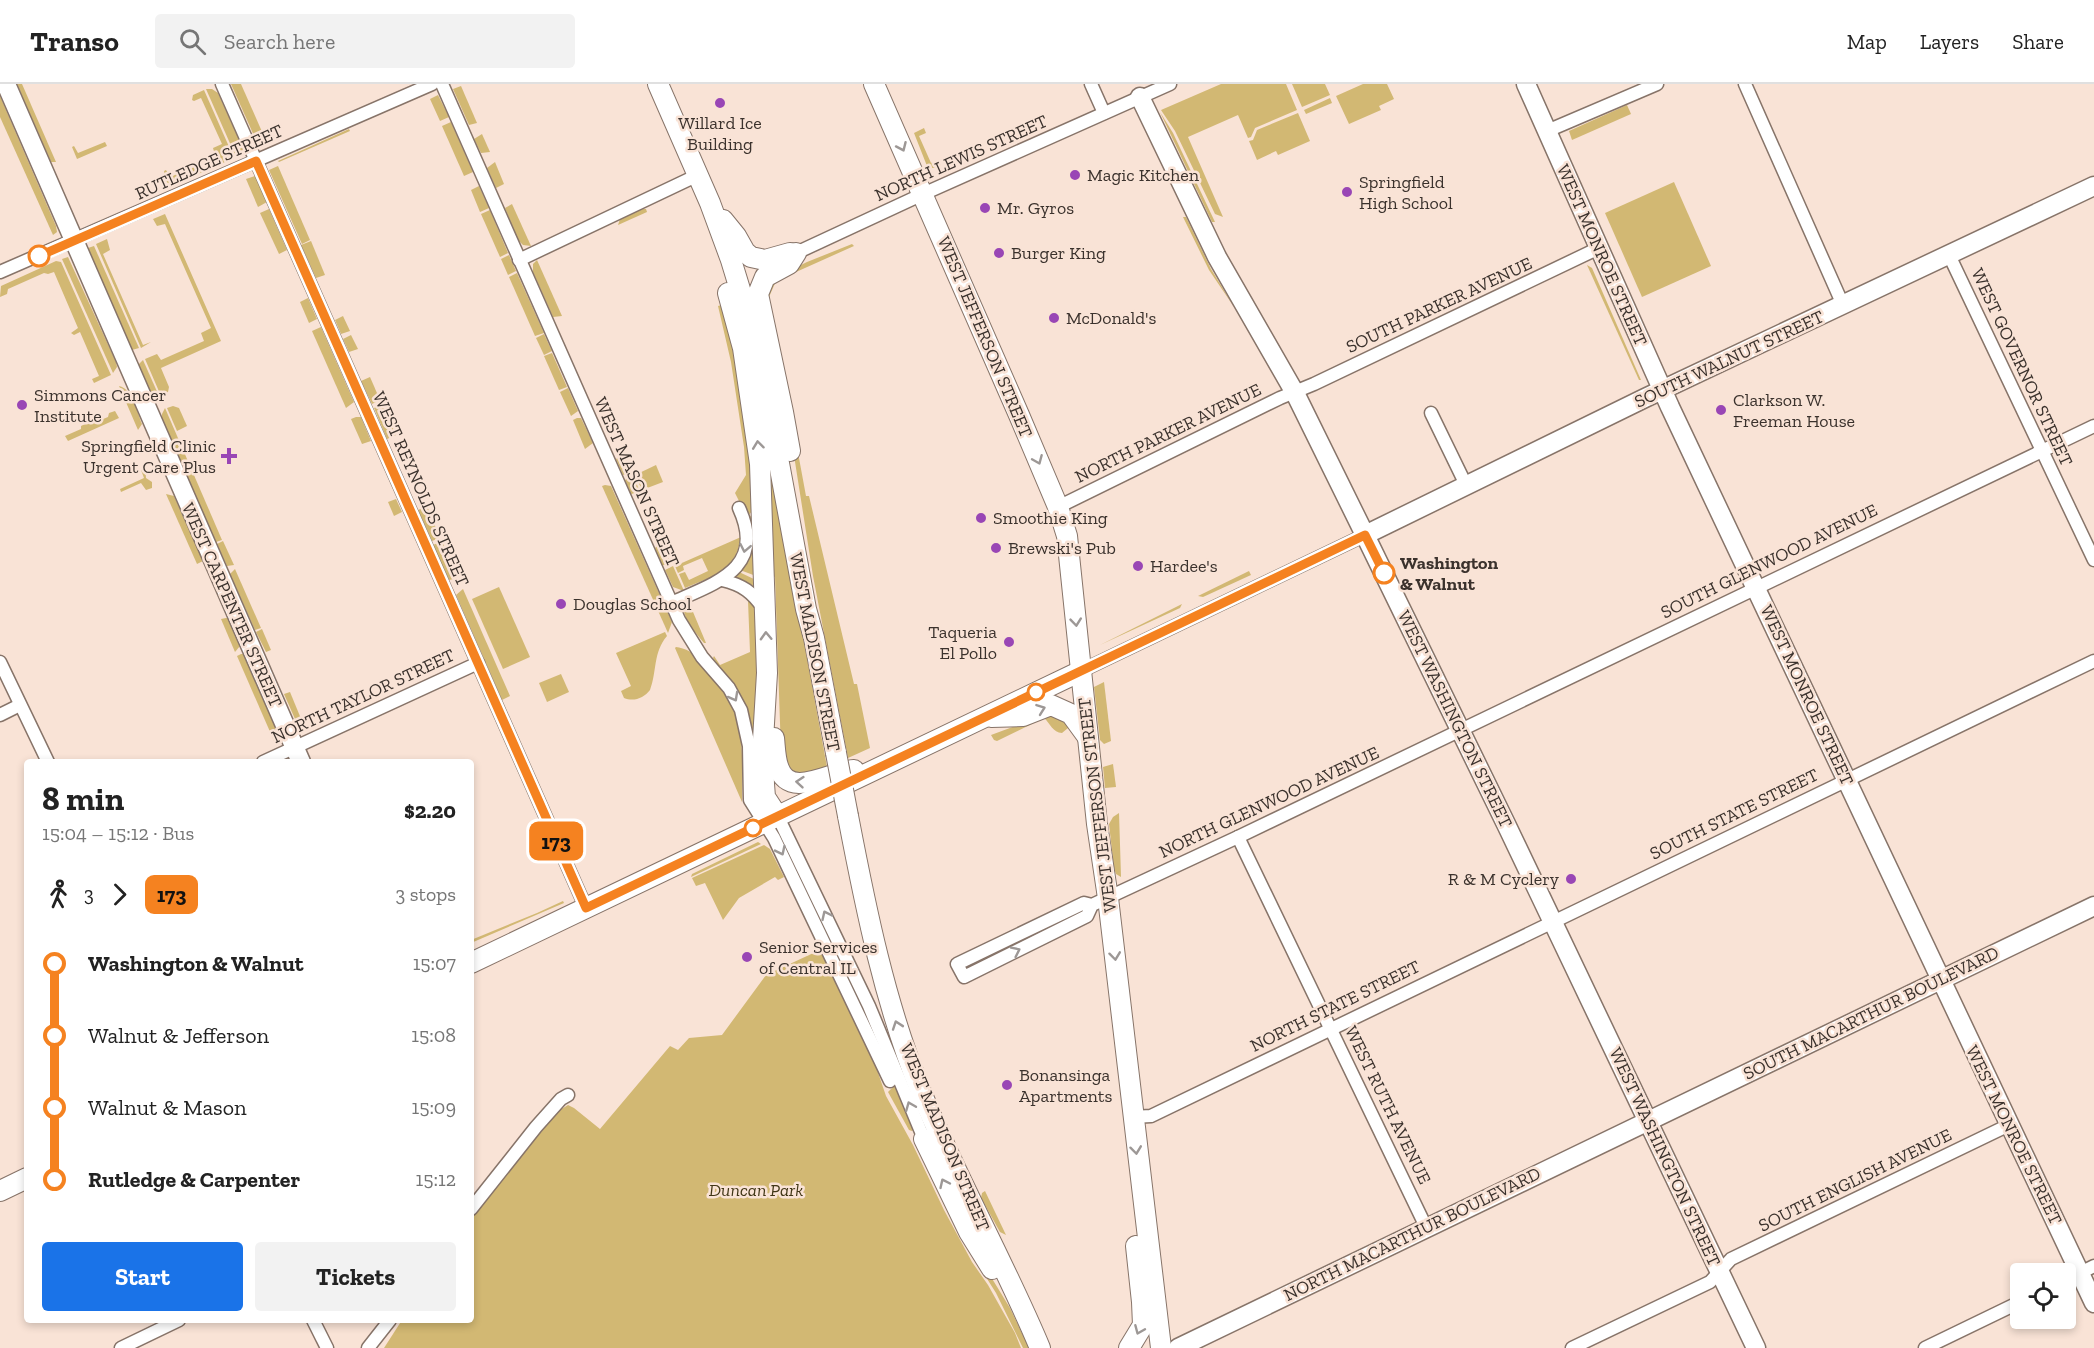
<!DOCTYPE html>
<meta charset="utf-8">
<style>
:root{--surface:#fff;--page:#f2f2f2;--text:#222;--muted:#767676;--line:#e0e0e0;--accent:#1a73e8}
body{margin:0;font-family:"Zilla Slab",serif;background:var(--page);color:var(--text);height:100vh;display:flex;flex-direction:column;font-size:22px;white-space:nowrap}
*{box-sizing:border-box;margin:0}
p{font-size:20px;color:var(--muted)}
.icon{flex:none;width:33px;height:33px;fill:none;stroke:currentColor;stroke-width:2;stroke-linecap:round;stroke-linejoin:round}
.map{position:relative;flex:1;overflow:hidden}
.panel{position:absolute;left:24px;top:675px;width:450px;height:564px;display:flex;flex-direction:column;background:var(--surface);border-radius:6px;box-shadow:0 3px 9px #0003}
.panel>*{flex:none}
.badge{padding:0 12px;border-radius:9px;font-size:21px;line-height:39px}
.fabs{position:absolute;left:2010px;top:1179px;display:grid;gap:12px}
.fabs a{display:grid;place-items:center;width:66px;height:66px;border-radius:6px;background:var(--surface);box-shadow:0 3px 9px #0003;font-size:30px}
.map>.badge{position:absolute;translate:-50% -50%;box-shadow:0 0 0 3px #fff}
.legs{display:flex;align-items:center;gap:9px;height:66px;padding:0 18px;font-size:20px}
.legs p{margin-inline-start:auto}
.summary{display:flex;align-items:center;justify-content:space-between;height:102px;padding:0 18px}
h1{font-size:33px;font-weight:700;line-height:45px}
.action{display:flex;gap:12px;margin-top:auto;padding:12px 18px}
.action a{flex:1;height:69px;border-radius:6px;background:var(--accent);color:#fff;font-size:24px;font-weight:700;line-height:69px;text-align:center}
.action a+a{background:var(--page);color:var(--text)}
ul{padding:0 18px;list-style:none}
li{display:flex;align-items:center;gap:21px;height:72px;font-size:22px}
li i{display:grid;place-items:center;width:9px;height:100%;margin:0 8px;background:currentColor}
li i::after{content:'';width:15px;height:15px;margin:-8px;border:4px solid;border-radius:50%;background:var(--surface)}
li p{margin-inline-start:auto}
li:first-child i{background:linear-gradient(#0000 50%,currentColor 0)}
li:last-child i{background:linear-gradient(currentColor 50%,#0000 0)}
header{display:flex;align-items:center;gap:36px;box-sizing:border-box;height:84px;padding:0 30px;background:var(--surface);border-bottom:2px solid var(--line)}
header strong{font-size:28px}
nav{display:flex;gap:33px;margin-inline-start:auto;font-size:21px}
.search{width:420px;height:54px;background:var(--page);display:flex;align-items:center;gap:15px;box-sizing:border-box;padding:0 21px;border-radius:6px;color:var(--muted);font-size:22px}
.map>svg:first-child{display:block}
.green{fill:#d2b873}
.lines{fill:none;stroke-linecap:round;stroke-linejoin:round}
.street-casing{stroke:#877469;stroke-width:15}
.secondary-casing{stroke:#877469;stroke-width:21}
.primary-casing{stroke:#877469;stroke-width:22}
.street{stroke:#fff;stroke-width:12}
.secondary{stroke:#fff;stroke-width:18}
.primary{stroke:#fff;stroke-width:20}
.primary-bridge-casing{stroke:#877469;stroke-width:22;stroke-linecap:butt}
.primary-bridge{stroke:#fff;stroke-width:20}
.oneway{stroke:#9d9896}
.line-1-casing{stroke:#fff;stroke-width:14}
.line-1{stroke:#f58220;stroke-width:9}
.poi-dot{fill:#9946b5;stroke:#f9e3d6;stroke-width:2}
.stop-1-dot{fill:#fff;stroke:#f58220;stroke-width:3}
.labels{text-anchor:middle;stroke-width:5;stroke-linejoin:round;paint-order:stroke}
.poi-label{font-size:18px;fill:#3b322d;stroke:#f9e3d6;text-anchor:start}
.street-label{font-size:18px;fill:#3b322d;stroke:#f9e3d6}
.stop-label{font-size:18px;font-weight:bold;fill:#3b322d;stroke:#f9e3d6;text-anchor:start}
.park-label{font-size:18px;font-style:italic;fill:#413616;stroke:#f9e3d6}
</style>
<header>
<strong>Transo</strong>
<div class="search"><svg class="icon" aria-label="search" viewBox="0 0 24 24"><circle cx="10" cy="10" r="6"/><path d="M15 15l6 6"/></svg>Search here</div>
<nav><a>Map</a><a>Layers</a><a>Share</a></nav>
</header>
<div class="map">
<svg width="2094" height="1264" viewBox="0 0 2094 1264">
<rect width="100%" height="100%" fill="#f9e3d6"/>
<g class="green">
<path d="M17 0H22L56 78H51Z"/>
<path d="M231 0H241L267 59 259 63Z"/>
<path d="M1221 0H1286L1297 26 1255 44 1251 53 1248 54 1238 31 1188 53 1223 133 1215 130 1175 47 1161 26Z"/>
<path d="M1292 0H1325L1330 11 1302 23Z"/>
<path d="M1363 0H1387L1394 15 1379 22 1381 26 1349 40 1336 12Z"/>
<path d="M461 2 477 39 469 41 453 5Z"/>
<path d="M206 5H212L218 9 245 69 236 73Z"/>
<path d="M204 6 234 74 171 102 166 97 164 87 166 86 170 93 216 74 213 64 222 60 201 14 194 17 192 16 193 11Z"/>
<path d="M438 11 449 33 440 37 430 15Z"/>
<path d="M0 12 56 142 57 148 53 151 0 33Z"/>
<path d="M1330 14 1332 19 1306 30 1304 26Z"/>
<path d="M1627 21 1631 30 1572 56 1569 47Z"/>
<path d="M1160 28 1173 49 1215 138H1212Z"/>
<path d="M1298 29 1310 57 1278 71 1276 67 1257 76 1249 57 1253 56 1257 46Z"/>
<path d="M451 38 473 88 464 92 442 42Z"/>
<path d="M924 44 926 49 919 52 931 79 939 76 941 81 933 84 927 82 914 49Z"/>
<path d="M349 45 350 47 279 78 278 77Z"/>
<path d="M482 50 490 68 481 69 474 55Z"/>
<path d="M105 58 107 62 77 75 72 63 74 62 78 69Z"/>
<path d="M495 78 504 100 496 104 487 84Z"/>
<path d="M278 82 310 156 302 160 269 86Z"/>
<path d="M255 92 267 118 258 123 246 95Z"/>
<path d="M1674 98 1711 182 1642 213 1605 129Z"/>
<path d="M479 102 489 124 480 128 471 106Z"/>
<path d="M512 120 531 162 523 161 518 156 505 124Z"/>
<path d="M269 125 287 166 279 170 260 129Z"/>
<path d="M643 125H646L647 128 618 141 620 135Z"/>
<path d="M490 126 508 169 500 173 481 130Z"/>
<path d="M165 130 221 257 161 284 169 303 168 308 161 312 145 275 157 270 161 276 204 257 201 249 211 244 165 140 157 142 153 135Z"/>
<path d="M1183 133H1186L1211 185 1234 223 1209 186Z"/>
<path d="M107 155 110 166 103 170 143 261 151 258 141 264 96 160Z"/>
<path d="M311 157 325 191 316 194 301 161Z"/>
<path d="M852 160 854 162 776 197 766 220 789 320 806 412H809L854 600H857L870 664 848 674 813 492 787 327 764 224 773 195 807 178Z"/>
<path d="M94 162 139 264 132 266 89 167 88 164Z"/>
<path d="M509 171 516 187 508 191 501 175Z"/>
<path d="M68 173 116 278 117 283 113 289 62 175Z"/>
<path d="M537 176 562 232 553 233 533 188V180Z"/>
<path d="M56 177 61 178 111 291 94 299 92 295 99 292 80 248 74 251 71 249 78 244 54 188 48 190 44 189 8 205 7 210 0 213 1 202Z"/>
<path d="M1587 181 1592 184 1641 296H1639Z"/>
<path d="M517 189 544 249 535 252 509 193Z"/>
<path d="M308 214 317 235 309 239 300 218Z"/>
<path d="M725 220C743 287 749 357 754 425L747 433 735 409 746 391 744 363 731 278 718 222Z"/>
<path d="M343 232 350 247 341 250 335 236Z"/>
<path d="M321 243 354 318 346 324 312 247Z"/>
<path d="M544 250 552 267 544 271 536 254Z"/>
<path d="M351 251 358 265 349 268 343 255Z"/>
<path d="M552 269 567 303 559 306 544 272Z"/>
<path d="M143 276 159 312 150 308 138 281Z"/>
<path d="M755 291 827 683 812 691 792 689 781 668 775 493 772 492Z"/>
<path d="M370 293 380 316 372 320 361 297Z"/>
<path d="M119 302C133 305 137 328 142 340L138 346Z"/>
<path d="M568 304 578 327 571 332 560 308Z"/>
<path d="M382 320 396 351 387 355 374 324Z"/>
<path d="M173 322 179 324 187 342 177 347 167 324Z"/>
<path d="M165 324 222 456 216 458 162 335V330Z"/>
<path d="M115 327 119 334 68 357 65 352 81 345V342L93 336 96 338 108 333 109 329Z"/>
<path d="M356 333H361L371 357 362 360 351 335Z"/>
<path d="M577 334H581L593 359 585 365 573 336Z"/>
<path d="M624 370 631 388 623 391 616 375Z"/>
<path d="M656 381 663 398 642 406 635 391Z"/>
<path d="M145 384 146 394 152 398V404L146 406 141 399 121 408 120 405 144 394 141 386Z"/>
<path d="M633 391 640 408 631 410 625 396Z"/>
<path d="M605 401 611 402 672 538 668 549 602 402Z"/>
<path d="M166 410 174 412 203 477 197 480Z"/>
<path d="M396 415 402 428 394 432 388 418Z"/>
<path d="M427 422 440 454 432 457 418 426Z"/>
<path d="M756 426V492L740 486 748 435Z"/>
<path d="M741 453C735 489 715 491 685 504L679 490 685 488 689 496 708 487 702 474 683 482 684 486 678 489 675 482Z"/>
<path d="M223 457 234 481 227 482 217 460Z"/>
<path d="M442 457 458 494 449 496 433 461Z"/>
<path d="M662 458 670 478 662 482 655 464Z"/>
<path d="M673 482 684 507 673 503 665 486Z"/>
<path d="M235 485 261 544 255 546 230 490Z"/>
<path d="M1249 487 1251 491 1203 513 1198 512Z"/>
<path d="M739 488 756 496 755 501 751 502 734 494Z"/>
<path d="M499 503 530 573 503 585 472 515Z"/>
<path d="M463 505 510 612 502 616 456 511Z"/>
<path d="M751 515 757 529 758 646 753 647 743 617 713 574 714 572 720 581 750 568 748 517Z"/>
<path d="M688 516 706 559H704C696 549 681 533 684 520Z"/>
<path d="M1182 520 1180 524 1100 561Z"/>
<path d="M226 534H228L240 562 235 568 221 535Z"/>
<path d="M262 545 271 566 266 568 256 548Z"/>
<path d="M665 548 667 552C653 568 657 588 650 606 644 614 634 618 624 614L621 607 631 602 616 569Z"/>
<path d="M676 563C693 566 695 572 706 583 748 626 742 663 742 718L675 564Z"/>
<path d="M241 570H244L280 654 274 657 237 572Z"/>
<path d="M561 590 569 608 547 618 539 599Z"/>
<path d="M1104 598 1111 657 1104 660 1100 656 1094 603Z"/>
<path d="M290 608 304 642 299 644 284 610Z"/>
<path d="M1048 630 1061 633 1068 640V644L1062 649C1053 649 1050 639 1044 634L997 657 994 656 991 651Z"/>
<path d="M1113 680 1116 703 1105 704 1103 683Z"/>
<path d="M1119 729 1121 793 1116 790 1114 784 1109 740 1113 733Z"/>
<path d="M758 758 761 760 691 793 692 790Z"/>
<path d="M764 761 770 765 784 793 778 796 775 793 739 814 723 836 705 799 696 802 692 794Z"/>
<path d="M563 817 564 819 471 859V856L537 829Z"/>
<path d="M822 865 872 971 886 1012 913 1061 944 1126 972 1178 988 1201 1015 1249 1021 1264H384L402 1236H471V1135L557 1028 568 1021 574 1024 600 1045 670 962 678 966 689 954 722 951 766 891Z"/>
<path d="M896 1000 914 1045 912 1047 909 1046 888 1008Z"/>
<path d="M915 1058 920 1059 977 1170 1010 1224 1029 1264H1023L996 1209 962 1155Z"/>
<path d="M985 1107 1006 1151 1000 1148 981 1114 982 1109Z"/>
</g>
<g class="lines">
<g class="street-casing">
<g id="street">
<path d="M222 0 586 824"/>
<path d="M442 0 679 536 702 573 729 604 741 626 749 662 750 716 774 754 890 997"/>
<path d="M1091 0 1104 29"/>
<path d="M1745 0 1843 221"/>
<path d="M1547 47 1657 0"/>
<path d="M796 169 923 110 1170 0"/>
<path d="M1949 171 2094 476"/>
<path d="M519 176 698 91"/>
<path d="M0 188 432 0"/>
<path d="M1431 329 1466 401"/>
<path d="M1058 423 1280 314 1314 300 1599 164"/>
<path d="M722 496C743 501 752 508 764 525"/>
<path d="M671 519C715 499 767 485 739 424"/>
<path d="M0 578 48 678"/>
<path d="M1081 587 1365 451"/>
<path d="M0 631 20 621"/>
<path d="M263 678 478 579"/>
<path d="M778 733 869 922 924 1055"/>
<path d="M1238 753 1426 1143"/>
<path d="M1092 821 1087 832 964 893 957 880 1084 819 1092 821 1238 753 2094 342"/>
<path d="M1132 1033 1151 1032 2094 577"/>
<path d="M471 1125 536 1043 561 1015 568 1011"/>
<path d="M2066 1196 2094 1182"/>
<path d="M313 1236 327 1264"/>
<path d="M121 1264 179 1236"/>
<path d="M368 1264 390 1236"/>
<path d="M1572 1264 1710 1198 1731 1175 2009 1041"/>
<path d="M1925 1264 2020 1218"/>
</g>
</g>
<g class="secondary-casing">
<g id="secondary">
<path d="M6 0 301 678"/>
<path d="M1526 0 1670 323 2094 1219"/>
<path d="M1140 13 1217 173 1295 309 1365 451 1506 740 1756 1264"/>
<path d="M1365 451 1645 314 2094 102"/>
<path d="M1178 1264 2094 822"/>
</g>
</g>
<g class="primary-casing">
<g id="primary">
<path d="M658 0 710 119 731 176 749 235 763 293 806 525 814 554 836 669"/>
<path d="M874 0 1019 331 1058 423 1067 452 1097 740 1108 814 1161 1264"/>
<path d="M723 136 736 152 745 168 751 173 765 176 790 169"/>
<path d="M728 209 743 264 760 380 767 589 763 656 764 700 765 713 778 733"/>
<path d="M790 367 783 328 758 210 765 193 789 180 796 169"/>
<path d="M991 633 1023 632 1051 621 1071 630 1087 652"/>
<path d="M774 654C775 663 775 673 778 682 789 717 831 687 854 686"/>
<path d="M848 732C866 826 885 920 921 1008 957 1095 1004 1178 1040 1264"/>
<path d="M471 879 1081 587"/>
<path d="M924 1055 969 1148 992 1185"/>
<path d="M0 1107 27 1094"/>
<path d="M1129 1264 1143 1241 1142 1218 1136 1162"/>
</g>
</g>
<use href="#street" class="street"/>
<use href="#secondary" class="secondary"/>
<use href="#primary" class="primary"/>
<g class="primary-bridge-casing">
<path id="primary-bridge" d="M836 669 848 732"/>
</g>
<use href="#primary-bridge" class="primary-bridge"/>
</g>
<defs><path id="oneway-chevron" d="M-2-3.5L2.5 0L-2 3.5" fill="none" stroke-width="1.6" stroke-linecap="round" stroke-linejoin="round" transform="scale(1.5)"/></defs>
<g class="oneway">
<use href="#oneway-chevron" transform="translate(902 63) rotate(66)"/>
<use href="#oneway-chevron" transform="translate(758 361) rotate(-97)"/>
<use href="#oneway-chevron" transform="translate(1038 376) rotate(67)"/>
<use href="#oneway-chevron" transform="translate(745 464) rotate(101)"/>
<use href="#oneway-chevron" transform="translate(1076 538) rotate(84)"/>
<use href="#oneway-chevron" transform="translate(766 552) rotate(-92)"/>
<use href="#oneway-chevron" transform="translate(734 613) rotate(61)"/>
<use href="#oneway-chevron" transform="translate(1041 625) rotate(-20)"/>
<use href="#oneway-chevron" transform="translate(800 698) rotate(-175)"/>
<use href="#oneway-chevron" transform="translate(781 767) rotate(64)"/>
<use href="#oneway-chevron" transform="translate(826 831) rotate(-115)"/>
<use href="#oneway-chevron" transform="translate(1016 867) rotate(-26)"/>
<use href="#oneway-chevron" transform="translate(1115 872) rotate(83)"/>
<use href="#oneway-chevron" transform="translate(897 941) rotate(-109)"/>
<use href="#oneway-chevron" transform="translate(910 1022) rotate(-112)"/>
<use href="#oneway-chevron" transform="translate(1136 1066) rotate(83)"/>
<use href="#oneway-chevron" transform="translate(944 1099) rotate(-115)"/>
<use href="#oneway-chevron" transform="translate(1139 1246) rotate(113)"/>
</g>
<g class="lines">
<g class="line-1-casing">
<path id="line-1" d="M39 172 256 77 586 824 1365 451 1384 489"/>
</g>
<use href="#line-1" class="line-1"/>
</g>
<g class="poi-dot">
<circle cx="720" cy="19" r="6"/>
<circle cx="1075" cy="91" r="6"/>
<circle cx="1347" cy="108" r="6"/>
<circle cx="985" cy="124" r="6"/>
<circle cx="999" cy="169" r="6"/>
<circle cx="1054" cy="234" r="6"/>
<circle cx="22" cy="321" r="6"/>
<circle cx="1721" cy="326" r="6"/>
<path d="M226 363h6v6h6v6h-6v6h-6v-6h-6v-6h6z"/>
<circle cx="981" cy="434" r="6"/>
<circle cx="996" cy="464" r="6"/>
<circle cx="1138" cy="482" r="6"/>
<circle cx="561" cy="520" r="6"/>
<circle cx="1009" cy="558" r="6"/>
<circle cx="1571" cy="795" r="6"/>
<circle cx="747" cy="873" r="6"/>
<circle cx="1007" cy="1001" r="6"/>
</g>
<g class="stop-1-dot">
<circle cx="39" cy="172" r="10"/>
<circle cx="1384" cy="489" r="10"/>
<circle cx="1036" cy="608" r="8"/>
<circle cx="753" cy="744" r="8"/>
</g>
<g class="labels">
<g class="poi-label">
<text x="720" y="45" text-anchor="middle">Willard Ice<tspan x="720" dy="21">Building</tspan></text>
<text x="1087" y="97">Magic Kitchen</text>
<text x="1359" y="104">Springfield<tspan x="1359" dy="21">High School</tspan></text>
<text x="997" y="130">Mr. Gyros</text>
<text x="1011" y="175">Burger King</text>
<text x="1066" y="240">McDonald's</text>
<text x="34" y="317">Simmons Cancer<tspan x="34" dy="21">Institute</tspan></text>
<text x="1733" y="322">Clarkson W.<tspan x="1733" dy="21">Freeman House</tspan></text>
<text x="216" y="368" text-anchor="end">Springfield Clinic<tspan x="216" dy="21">Urgent Care Plus</tspan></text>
<text x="993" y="440">Smoothie King</text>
<text x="1008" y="470">Brewski's Pub</text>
<text x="1150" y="488">Hardee's</text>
<text x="573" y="526">Douglas School</text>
<text x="997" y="554" text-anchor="end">Taqueria<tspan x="997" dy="21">El Pollo</tspan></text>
<text x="1559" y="801" text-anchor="end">R &amp; M Cyclery</text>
<text x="759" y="869">Senior Services<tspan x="759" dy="21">of Central IL</tspan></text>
<text x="1019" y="997">Bonansinga<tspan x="1019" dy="21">Apartments</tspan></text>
</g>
<g class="street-label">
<text transform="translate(961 74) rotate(-24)" y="6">NORTH LEWIS STREET</text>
<text transform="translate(209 78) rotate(-24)" y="6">RUTLEDGE STREET</text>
<text transform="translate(1602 171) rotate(66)" y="6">WEST MONROE STREET</text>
<text transform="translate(1439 221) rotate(-25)" y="6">SOUTH PARKER AVENUE</text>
<text transform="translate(985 253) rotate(67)" y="6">WEST JEFFERSON STREET</text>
<text transform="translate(1729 275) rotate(-25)" y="6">SOUTH WALNUT STREET</text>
<text transform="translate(2022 283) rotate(65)" y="6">WEST GOVERNOR STREET</text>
<text transform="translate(1168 349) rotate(-26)" y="6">NORTH PARKER AVENUE</text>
<text transform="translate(637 398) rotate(66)" y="6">WEST MASON STREET</text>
<text transform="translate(421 405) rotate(66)" y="6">WEST REYNOLDS STREET</text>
<text transform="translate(1769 477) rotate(-26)" y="6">SOUTH GLENWOOD AVENUE</text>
<text transform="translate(232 521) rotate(66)" y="6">WEST CARPENTER STREET</text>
<text transform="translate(815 568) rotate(79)" y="6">WEST MADISON STREET</text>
<text transform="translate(1807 611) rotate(65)" y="6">WEST MONROE STREET</text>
<text transform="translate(363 612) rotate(-25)" y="6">NORTH TAYLOR STREET</text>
<text transform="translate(1455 635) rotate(64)" y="6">WEST WASHINGTON STREET</text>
<text transform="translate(1269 718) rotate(-25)" y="6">NORTH GLENWOOD AVENUE</text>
<text transform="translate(1097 721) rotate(-97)" y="6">WEST JEFFERSON STREET</text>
<text transform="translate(1734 730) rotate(-26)" y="6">SOUTH STATE STREET</text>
<text transform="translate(1335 922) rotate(-26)" y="6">NORTH STATE STREET</text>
<text transform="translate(1871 929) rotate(-26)" y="6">SOUTH MACARTHUR BOULEVARD</text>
<text transform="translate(1388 1021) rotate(64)" y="6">WEST RUTH AVENUE</text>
<text transform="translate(2014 1051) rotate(64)" y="6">WEST MONROE STREET</text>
<text transform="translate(945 1053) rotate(67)" y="6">WEST MADISON STREET</text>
<text transform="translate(1665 1073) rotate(65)" y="6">WEST WASHINGTON STREET</text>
<text transform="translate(1855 1096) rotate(-26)" y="6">SOUTH ENGLISH AVENUE</text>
<text transform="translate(1412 1150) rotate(-26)" y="6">NORTH MACARTHUR BOULEVARD</text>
</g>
<g class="stop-label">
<text x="1400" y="485">Washington<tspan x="1400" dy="21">&amp; Walnut</tspan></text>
</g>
<g class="park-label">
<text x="756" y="1112">Duncan Park</text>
</g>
</g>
</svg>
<div class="fabs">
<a><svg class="icon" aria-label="locate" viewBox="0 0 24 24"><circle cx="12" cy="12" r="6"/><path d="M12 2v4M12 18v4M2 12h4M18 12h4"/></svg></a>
</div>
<b class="badge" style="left:556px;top:757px;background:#f58220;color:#111">173</b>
<section class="panel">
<div class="summary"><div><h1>8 min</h1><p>15:04 – 15:12 · Bus</p></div><b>$2.20</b></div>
<div class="legs"><svg class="icon" aria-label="walk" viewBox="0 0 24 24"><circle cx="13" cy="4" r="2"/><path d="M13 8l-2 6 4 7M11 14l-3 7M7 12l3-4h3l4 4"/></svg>3<svg class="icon" aria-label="forward" viewBox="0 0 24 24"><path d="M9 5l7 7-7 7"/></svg><b class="badge" style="background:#f58220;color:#111">173</b><p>3 stops</p></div>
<ul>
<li><i style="color:#f58220"></i><b>Washington &amp; Walnut</b><p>15:07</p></li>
<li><i style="color:#f58220"></i><span>Walnut &amp; Jefferson</span><p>15:08</p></li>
<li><i style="color:#f58220"></i><span>Walnut &amp; Mason</span><p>15:09</p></li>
<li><i style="color:#f58220"></i><b>Rutledge &amp; Carpenter</b><p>15:12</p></li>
</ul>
<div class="action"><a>Start</a><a>Tickets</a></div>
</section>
</div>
